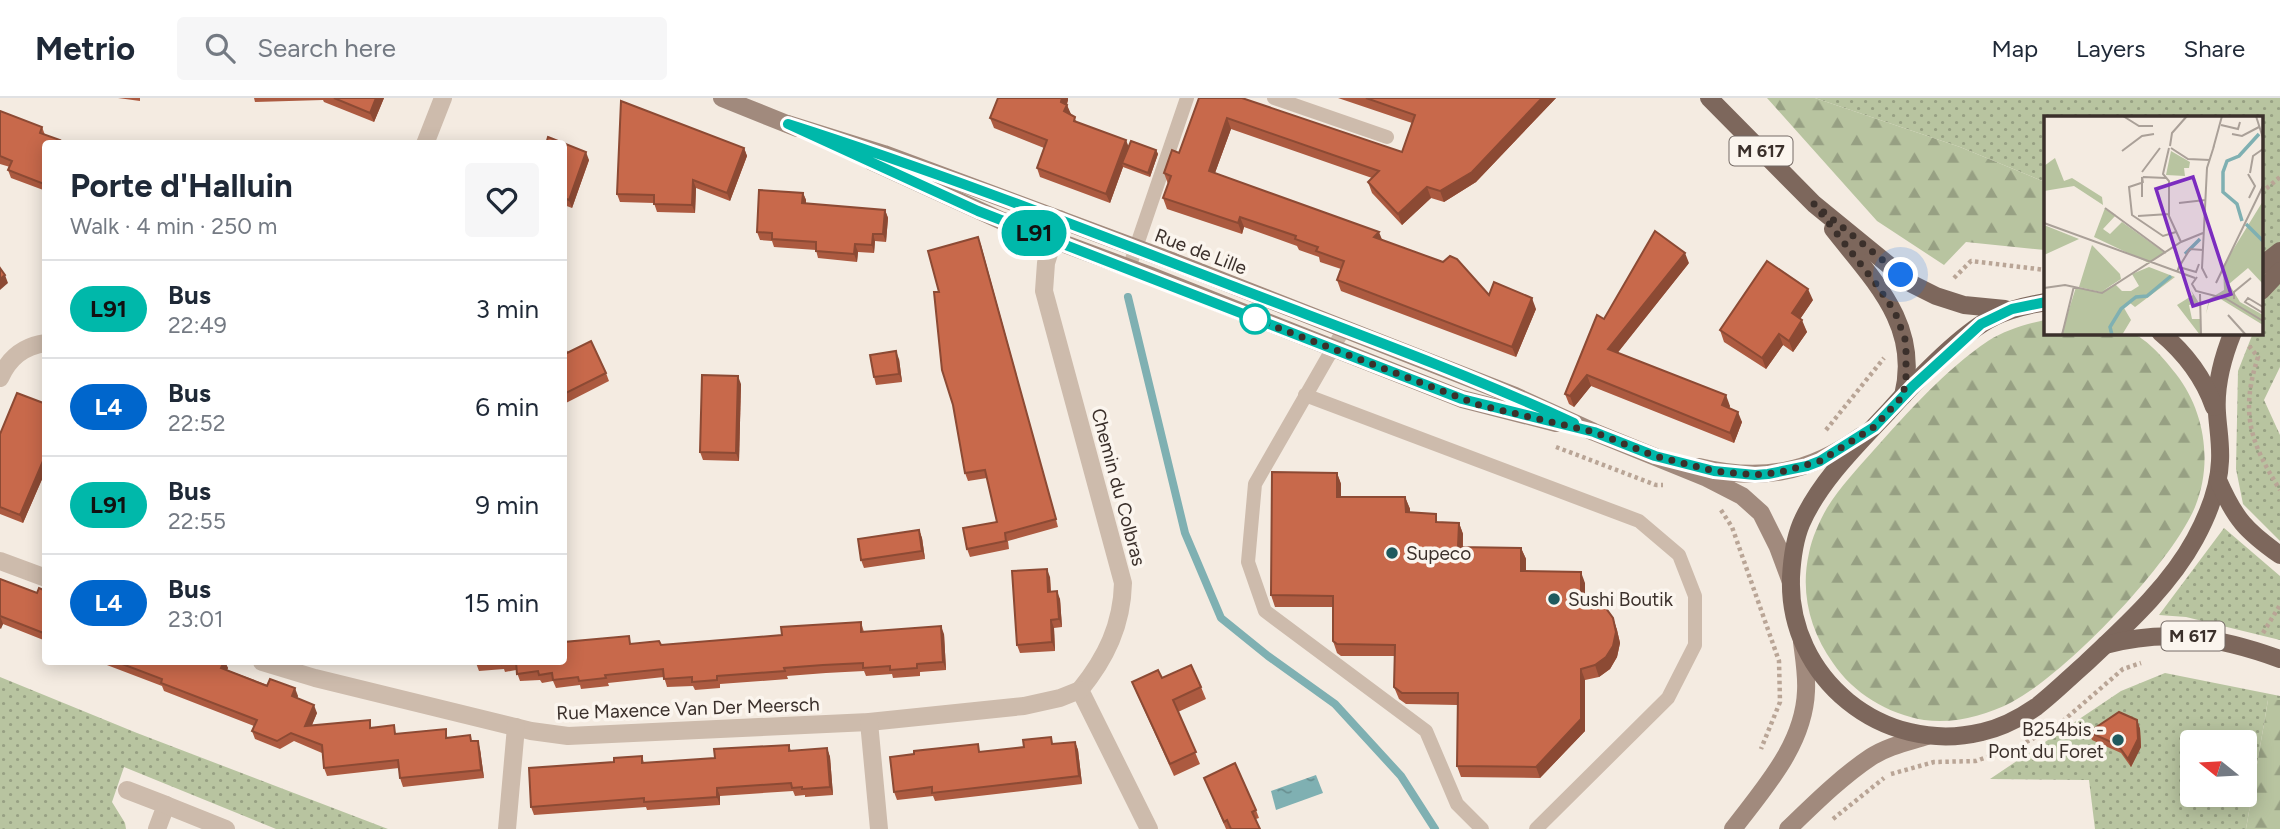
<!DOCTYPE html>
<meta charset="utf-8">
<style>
:root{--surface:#fff;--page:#f6f6f7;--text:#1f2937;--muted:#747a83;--line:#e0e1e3}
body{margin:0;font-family:Figtree,sans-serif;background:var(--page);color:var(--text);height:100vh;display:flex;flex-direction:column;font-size:26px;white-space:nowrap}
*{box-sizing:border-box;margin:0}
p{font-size:23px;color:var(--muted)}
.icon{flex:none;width:38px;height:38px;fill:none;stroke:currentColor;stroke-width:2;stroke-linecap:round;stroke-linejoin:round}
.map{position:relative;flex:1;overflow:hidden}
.panel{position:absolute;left:42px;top:42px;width:525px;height:525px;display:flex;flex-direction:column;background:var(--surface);border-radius:7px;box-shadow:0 4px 18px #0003}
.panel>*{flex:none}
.badge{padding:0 14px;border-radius:23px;font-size:24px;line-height:46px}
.needle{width:46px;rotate:288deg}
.fabs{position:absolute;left:2180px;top:632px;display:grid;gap:14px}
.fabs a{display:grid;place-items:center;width:77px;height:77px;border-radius:7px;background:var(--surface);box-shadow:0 4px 18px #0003;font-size:35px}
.you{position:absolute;width:35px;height:35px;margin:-18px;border:5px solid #fff;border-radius:50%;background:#1a73e8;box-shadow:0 0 0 10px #1a73e833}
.map>.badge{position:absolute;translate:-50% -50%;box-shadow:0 0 0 4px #fff}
.round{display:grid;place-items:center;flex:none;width:74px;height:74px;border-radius:7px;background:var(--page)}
.head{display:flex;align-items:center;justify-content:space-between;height:119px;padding:0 28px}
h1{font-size:33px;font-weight:700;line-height:52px}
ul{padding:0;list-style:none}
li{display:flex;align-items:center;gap:21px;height:98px;padding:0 28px;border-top:2px solid var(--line)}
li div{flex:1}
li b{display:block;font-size:26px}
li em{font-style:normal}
li .badge{min-width:77px;font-weight:700;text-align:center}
header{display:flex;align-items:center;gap:42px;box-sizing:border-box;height:98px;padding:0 35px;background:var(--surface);border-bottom:2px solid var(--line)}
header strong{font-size:33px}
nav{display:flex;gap:38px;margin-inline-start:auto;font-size:24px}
.search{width:490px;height:63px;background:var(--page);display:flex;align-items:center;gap:18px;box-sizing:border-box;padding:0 24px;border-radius:7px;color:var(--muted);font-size:26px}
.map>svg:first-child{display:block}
.grass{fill:url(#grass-dots);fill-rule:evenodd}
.forest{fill:url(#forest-firs)}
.water{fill:url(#water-ripples)}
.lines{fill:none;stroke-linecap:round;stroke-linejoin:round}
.stream{stroke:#7fb0b2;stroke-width:8}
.path{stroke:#b9a596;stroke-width:4.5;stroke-dasharray:3.5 3.5;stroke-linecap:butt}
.service{stroke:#cdbbac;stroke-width:14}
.minor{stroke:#cdbbac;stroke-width:18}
.secondary{stroke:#a18a7d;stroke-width:18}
.primary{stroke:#7d675c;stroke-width:18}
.wall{fill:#ac5a40}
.shaded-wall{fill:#8c4a34}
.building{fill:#c8694b;stroke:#8c4a34;stroke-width:2}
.line-casing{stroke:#fff;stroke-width:16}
.line{stroke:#00b8aa;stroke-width:10}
.walk{stroke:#3b302b;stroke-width:7;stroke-dasharray:0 12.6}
.stop-dot{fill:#fff;stroke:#00b8aa;stroke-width:3.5}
.poi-dot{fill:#1f5a5e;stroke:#fbf5ee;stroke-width:2.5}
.labels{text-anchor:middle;stroke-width:7;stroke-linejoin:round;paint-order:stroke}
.shield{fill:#fbf5ee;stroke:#756b66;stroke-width:2}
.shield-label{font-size:18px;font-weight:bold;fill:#3b302b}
.street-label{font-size:19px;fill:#3b302b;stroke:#fbf5ee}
.poi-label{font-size:19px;fill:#3b302b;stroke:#fbf5ee;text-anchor:start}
.inset-river{fill:none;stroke:#7fb0b2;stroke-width:3.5}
.inset-road{fill:none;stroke:#aaa098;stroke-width:2}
.view{fill:#7b2cbf;fill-opacity:0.15;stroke:#7b2cbf;stroke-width:3.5}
.inset-edge{fill:none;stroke:#3b302b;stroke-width:3.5}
</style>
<header>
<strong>Metrio</strong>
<div class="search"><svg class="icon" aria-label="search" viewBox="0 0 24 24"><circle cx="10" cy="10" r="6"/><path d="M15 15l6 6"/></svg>Search here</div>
<nav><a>Map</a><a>Layers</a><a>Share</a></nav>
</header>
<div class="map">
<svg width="2280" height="731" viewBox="0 0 2280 731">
<defs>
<pattern id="grass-dots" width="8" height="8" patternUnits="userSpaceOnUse" patternTransform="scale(1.75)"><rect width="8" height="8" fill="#b8c4a0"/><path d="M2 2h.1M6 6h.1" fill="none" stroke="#97a083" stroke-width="1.8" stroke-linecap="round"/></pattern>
<pattern id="forest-firs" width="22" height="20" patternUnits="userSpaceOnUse" patternTransform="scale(1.75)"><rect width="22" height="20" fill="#b8c4a0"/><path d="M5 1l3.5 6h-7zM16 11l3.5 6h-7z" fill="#97a083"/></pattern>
<pattern id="water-ripples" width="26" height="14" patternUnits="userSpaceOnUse" patternTransform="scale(1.75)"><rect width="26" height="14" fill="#7fb0b2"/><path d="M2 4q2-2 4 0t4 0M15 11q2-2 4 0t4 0" fill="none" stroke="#699091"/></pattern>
</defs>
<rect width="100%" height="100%" fill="#f4ebe1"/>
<g class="grass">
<path d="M1815 0H2280V269L2264 302 2280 337V443L2243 406 2236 371 2238 273 2253 235 2261 234V19H2046L2045 84 1960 49Z"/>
<path d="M2224 430 2280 478V542L2186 519 2159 517Z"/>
<path d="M2165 575 2280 598V602H2268L2246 731H2095L2089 682 1990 681 2121 593ZM2193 644H2245V696H2193Z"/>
<path d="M0 579 137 635 388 731H276L124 669 112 704 125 725 126 731H0Z"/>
</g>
<g class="forest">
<path d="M1767 0H1815L1960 49 2045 84V152L1966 144 1944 167 1877 123Z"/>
<path d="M2045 222 2046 234C2062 234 2120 231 2131 235 2148 241 2165 262 2176 276 2205 313 2213 366 2195 409 2171 466 2067 575 2012 604 1985 618 1954 626 1924 622 1888 616 1853 595 1833 565 1810 533 1800 494 1809 455 1812 440 1819 424 1827 410 1840 389 1857 371 1873 353 1908 314 1945 272 1988 243 2005 232 2026 226 2045 222Z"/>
<path d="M2268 602H2280V731H2246Z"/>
</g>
<path class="water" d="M1316 677 1323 695 1276 712 1271 693Z"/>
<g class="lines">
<path class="stream" d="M1128 199 1185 435 1221 520 1268 558 1335 606 1401 678 1435 731"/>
<g class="path">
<path d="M2261 95 2280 79"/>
<path d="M1954 180 1971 163 2046 172"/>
<path d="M2249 248 2258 259C2240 315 2250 344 2280 392"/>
<path d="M1826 332 1884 260"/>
<path d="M1556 349 1656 387H1663"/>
<path d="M1721 412 1732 429 1779 563 1780 604 1761 651"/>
<path d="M2263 535 2280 507"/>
<path d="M2026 644 2056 629 2123 571 2141 565"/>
<path d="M1891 676 1934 664 1976 663 1995 656"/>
<path d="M1833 721 1884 680"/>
</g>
<g class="service">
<path d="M1274 0 1387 39"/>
<path d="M1129 170 1187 0"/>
<path d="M1344 231 1255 386 1248 464 1265 513 1426 633 1457 706 1482 731"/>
<path d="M1305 297 1639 423 1679 457 1695 498V547L1668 600 1536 731"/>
</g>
<g class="minor">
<path d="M425 46 443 0"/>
<path d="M1060 121 1046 165 1044 193 1123 485C1122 527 1106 560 1080 592L1149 731"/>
<path d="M0 280C9 260 23 248 46 245"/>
<path d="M0 463 46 480"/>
<path d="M262 564 315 580 531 633 568 638 869 624 1024 608 1060 600 1080 592"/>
<path d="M869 624 879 731"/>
<path d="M127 692 166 707 157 731"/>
<path d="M166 707 226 731"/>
<path d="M507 731 516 629"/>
</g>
<g class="secondary">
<path d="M722 0 797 30"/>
<path d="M788 26 884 56 1174 164 1515 298 1594 334 1707 380 1742 398 1761 415 1778 449 1791 484"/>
<path d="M871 63 1000 122 1151 178 1462 301 1556 325"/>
<path d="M1699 369C1761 384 1809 375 1861 338"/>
<path d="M1733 731C1764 690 1804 647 1806 593 1807 577 1804 560 1802 544"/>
<path d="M1788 731C1814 706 1841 679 1871 659 1888 648 1908 644 1927 638"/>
</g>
<g class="primary">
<path d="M1709 0 1814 106 1912 186 1936 198 1964 207 2005 211"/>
<path d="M1833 131C1873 182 1921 227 1903 298"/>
<path d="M2261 168 2280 153"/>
<path d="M2261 193 2280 173"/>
<path d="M2046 204C2028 207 2010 211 1994 219 1962 234 1913 286 1888 314 1857 347 1819 384 1801 426 1794 443 1792 461 1791 479 1787 580 1883 658 1982 634 2001 630 2020 620 2036 609 2053 596 2069 580 2085 566 2124 529 2169 489 2195 441 2208 417 2219 390 2220 363 2221 346 2218 331 2217 315 2215 287 2222 261 2233 234"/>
<path d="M2160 234C2184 254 2204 280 2214 309"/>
<path d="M2218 382C2235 421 2246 433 2280 457"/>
<path d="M2105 547C2168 530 2219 539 2280 561"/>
</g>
</g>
<g class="wall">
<path d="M118 0H140V3Z"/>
<path d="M254 0H384L374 24 324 4 323 2 255 4Z"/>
<path d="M998 0H1068V2L1067 7 1070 16 1078 25 1128 49 1156 52 1158 56 1150 79 1123 69 1110 105 1040 79 1037 70 1044 50 994 30 990 20Z"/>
<path d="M1199 0 1402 54 1412 25 1338 0H1556L1476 84 1444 104 1431 100 1402 127 1372 95 1368 84 1372 80 1231 31 1215 75 1382 142 1489 197 1536 211 1516 259 1341 193 1337 182 1341 171 1320 164 1319 159 1299 152 1297 148 1244 129 1242 136 1167 111 1163 100 1168 86 1164 75 1179 55Z"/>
<path d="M0 13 42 29 45 37 60 42 61 46H46V93L11 80 8 72 10 69 0 66Z"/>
<path d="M564 46 589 62 572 110 564 107Z"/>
<path d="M744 50 747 58 730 103 696 90 695 115 657 114 654 105 620 104 617 96Z"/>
<path d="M803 95 806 102V106L885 112 888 120 886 144 875 143 874 155 858 154 857 164 818 160 816 152 774 149 772 143 760 142 757 134Z"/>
<path d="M978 139 1058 429 1008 443 1009 451 970 459 967 451 997 424 987 380 968 383 965 375 939 194Z"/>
<path d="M1689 165 1617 255 1730 308 1729 310 1742 324 1734 345 1591 288 1574 309 1569 306 1565 296 1604 221Z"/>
<path d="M1813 202 1800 221 1807 234 1793 254 1783 247 1766 271 1724 244 1720 232Z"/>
<path d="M564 247 567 255 606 275 609 283 564 306Z"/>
<path d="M899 261 902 284 876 287 874 279Z"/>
<path d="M741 286 739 363 703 362 700 354Z"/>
<path d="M46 306V372L23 425 0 416V336Z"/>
<path d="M1337 375 1341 386V399H1405L1410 411V415L1439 424 1459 425 1463 436V449L1521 450 1526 461V474L1585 485V499L1613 520 1617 532 1620 545 1617 559 1610 571 1599 579 1585 582V633L1540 680 1461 679 1457 668V607L1406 606 1399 601 1394 589 1395 558H1341L1337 555 1333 543V509H1275L1271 497Z"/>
<path d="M919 432 922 440 925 461 864 470 861 462Z"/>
<path d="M1050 479 1051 494 1060 501 1062 529 1054 530 1055 553 1020 555 1017 547Z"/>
<path d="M0 481 37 495 46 493V543L3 526 0 531Z"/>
<path d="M861 524 864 534 944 536 946 572 920 574V578L893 580 892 576 866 578 864 573 826 575 787 578 788 581 720 586V590L695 592 693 588 667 589 664 579 608 585 609 588 581 591 580 587 556 590 553 583 542 585 540 582 520 583 516 572 505 574 504 571 479 573 476 565V564H564L632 546 661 547 782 537Z"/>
<path d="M99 564H225L228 570 227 572 298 598 297 600 317 615 312 627 372 629 397 636 449 639 472 643 480 651 484 680 403 689 400 680 399 670 327 678 324 670 322 655 294 643 280 651 255 641 252 633 254 628 164 593 162 588Z"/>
<path d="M1162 580 1201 589 1206 601 1178 614 1200 666 1174 678 1137 596 1132 584Z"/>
<path d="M2137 622 2140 631 2141 649 2131 669 2121 655 2092 642 2089 634Z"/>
<path d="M1075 644 1078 652 1082 686 935 703 933 698 897 702 894 694 981 654Z"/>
<path d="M789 647 791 653 827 650 830 659 833 697 805 699V697L795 698 793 693 720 698V707L647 712 646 709 534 717 531 709 614 664 642 658 644 665 715 660Z"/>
<path d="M1204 680 1256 712 1259 720 1256 721 1260 731H1226Z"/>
</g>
<g class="shaded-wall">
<path d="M376 0H384L374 24 370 15Z"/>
<path d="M1062 0H1068V2L1065 10 1067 7 1071 16 1068 23 1061 4Z"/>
<path d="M1542 0H1556L1476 84 1444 104 1440 93Z"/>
<path d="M1227 20 1231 31 1212 83 1209 73Z"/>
<path d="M1126 42 1130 52 1122 65 1123 69 1110 105 1106 96Z"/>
<path d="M744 50 747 58 730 103 727 95Z"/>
<path d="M1156 52 1158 56 1150 79 1148 75Z"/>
<path d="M586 54 589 62 572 110 569 102Z"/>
<path d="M693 82 696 90 695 115 692 107Z"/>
<path d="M1427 89 1431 100 1402 127 1398 116Z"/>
<path d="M803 95 806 102 805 113 802 105Z"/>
<path d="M885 112 888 120 886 144 883 136Z"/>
<path d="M1240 119 1244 129 1242 136 1238 125Z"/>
<path d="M1379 134 1383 144 1374 139Z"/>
<path d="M873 136 875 143 874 155 872 147Z"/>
<path d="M978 139 981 147 1058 429 1056 421Z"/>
<path d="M855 146 858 154 857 164 854 156Z"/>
<path d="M1685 155 1689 165 1612 262 1608 251Z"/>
<path d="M5 177 8 185 0 192V181Z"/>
<path d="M1808 191 1813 202 1796 227 1792 215Z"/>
<path d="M1532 200 1536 211 1516 259 1512 249Z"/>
<path d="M1802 222 1807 234 1793 254 1789 243Z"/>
<path d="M1779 236 1783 247 1766 271 1762 260Z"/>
<path d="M896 253 899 261 902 284 899 276Z"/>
<path d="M1587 277 1591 288 1574 309 1570 298Z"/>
<path d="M738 278 741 286 739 363 736 355Z"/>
<path d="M1726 297 1730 308 1726 318 1722 307Z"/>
<path d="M1738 314 1742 324 1734 345 1730 335Z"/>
<path d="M46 356V372L23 425 20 417Z"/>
<path d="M1337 375 1341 386V411L1337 399Z"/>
<path d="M1405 399 1410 411V426L1406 414Z"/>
<path d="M1459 425 1463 436 1462 461 1458 449Z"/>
<path d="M919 432 922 440 925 461 922 453Z"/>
<path d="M1521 450 1526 461V485L1521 473Z"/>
<path d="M1047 471 1050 479 1051 502 1048 494Z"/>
<path d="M1581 474 1585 485V509L1581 497Z"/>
<path d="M1057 493 1060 501 1062 529 1059 521Z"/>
<path d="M0 518 3 526 1 531 0 530Z"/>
<path d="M1613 520 1617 532 1620 545 1617 559 1610 571 1599 579 1595 567Z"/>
<path d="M1051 522 1054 530 1055 553 1052 544Z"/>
<path d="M941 528 944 536 946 572 943 564Z"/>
<path d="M224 564H225L228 570 224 578 221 570Z"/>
<path d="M1581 571 1585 582V633L1540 680 1536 669Z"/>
<path d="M295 590 298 598 295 606 292 598Z"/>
<path d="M314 607 317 615 308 636 305 628Z"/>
<path d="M2137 622 2140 631 2141 649 2131 669 2128 661Z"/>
<path d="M478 643 480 651 484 680 481 672Z"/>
<path d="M1075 644 1078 652 1082 686 1079 678Z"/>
<path d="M827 650 830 659 833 697 830 689Z"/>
<path d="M717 690 720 698V707L717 699Z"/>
</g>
<g class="building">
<path d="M334 0H376L370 15Z"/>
<path d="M998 0H1062L1061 4 1067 7 1064 13 1075 19 1074 23 1126 42 1106 96 1037 70 1047 42 990 20Z"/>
<path d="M1199 0H1242L1402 54 1415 17 1366 0H1542L1472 74 1440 93 1427 89 1398 116 1368 84 1379 73 1227 20 1209 73 1379 134 1374 139 1443 164 1450 158 1457 161 1489 197 1494 184 1532 200 1512 249 1337 182 1344 163 1316 153 1318 149 1295 141 1296 138 1240 119 1238 125 1163 100 1171 78 1164 75 1172 52 1179 55Z"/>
<path d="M621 3 744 50 727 95 693 82 692 107 654 106V97L617 96Z"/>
<path d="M0 13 42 29 40 35 60 42 58 46H46V81L44 86 8 72 12 63 0 58Z"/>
<path d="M548 39 586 54 569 102 564 100V46H546Z"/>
<path d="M1131 43 1156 52 1148 75 1122 65Z"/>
<path d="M759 92 803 95 802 105 885 112 883 136H873L872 147 855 146 854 156 816 153V144L772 141V135L757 134Z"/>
<path d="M1655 133 1685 155 1608 251 1726 297 1722 307 1738 314 1730 335 1587 277 1570 298 1565 296 1597 217 1604 221Z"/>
<path d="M978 139 1056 421 1005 435 1006 443 967 451 963 430 997 424 985 372 965 375 953 307 942 272 934 194H939L928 153Z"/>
<path d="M1767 163 1808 191 1792 215 1802 222 1789 243 1779 236 1762 260 1720 232Z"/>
<path d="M0 170 5 177 0 181Z"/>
<path d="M591 243 606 275 564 296V247L567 255Z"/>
<path d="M896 253 899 276 874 279 870 257Z"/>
<path d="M702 277 738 278 736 355 700 354Z"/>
<path d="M17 295 46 306V356L20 417 0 409V336Z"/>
<path d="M1272 374 1337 375V399H1405L1406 414 1436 416V424L1459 425 1458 449 1521 450V473L1581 474V497L1594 501 1605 509 1613 520 1616 534 1613 548 1606 559 1595 567 1581 571V621L1536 669 1457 668 1458 595H1402L1394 589 1395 547 1337 546 1333 543V498L1271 497Z"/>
<path d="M919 432 922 453 861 462 858 441Z"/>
<path d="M1047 471 1048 494 1057 493 1059 521 1051 522 1052 544 1017 547 1012 473Z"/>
<path d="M0 481 37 495 39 490 46 493V536L0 518Z"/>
<path d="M861 524V534L941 528 943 564 917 566V570L890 572V568L863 570V565L823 567 784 570 785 573 717 578V582L692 584V579L664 581 663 571 605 577 606 580 579 583 578 579 553 582 552 575 539 577 538 573 517 576 516 564 502 566V564H564V544L629 538 630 546 659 543 661 547 782 537 781 529Z"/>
<path d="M117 564H224L221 570 267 588 270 581 295 590 292 598 314 607 305 628 370 622V630L394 627 395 636 446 631V640L470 637 471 643H478L481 672 400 680 398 662 324 670 322 647 291 635 277 643 252 633 257 622 161 585 162 581Z"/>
<path d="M1191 567 1201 589 1173 602 1196 654 1170 666 1132 584 1158 572 1162 580Z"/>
<path d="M2119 614 2137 622 2138 641 2128 661 2118 647 2089 634Z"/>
<path d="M1051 639 1052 646 1075 644 1079 678 932 695V689L894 694 890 659 914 656V653L978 646 979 654 1024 649 1023 642Z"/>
<path d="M789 647V653L827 650 830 689 802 691V689L792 690 791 685 717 690V699L644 704V700L531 709 529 670 614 664V660L642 658V665L715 660 714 651Z"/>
<path d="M1235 665 1256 712 1252 714 1260 731H1231L1227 722 1224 724 1204 680Z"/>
</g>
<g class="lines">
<g class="line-casing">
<path id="line" d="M1574 325C1463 274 1349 233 1235 189 1087 132 939 74 788 26L978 113 1462 301 1594 334 1655 358 1714 373 1755 377 1768 376 1807 368 1820 363 1874 329 1912 289 1981 226 2012 211 2046 204"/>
</g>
<use href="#line" class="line"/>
<path class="walk" d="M1255 221 1479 307 1594 334 1655 358 1714 373 1755 377 1781 374 1820 363 1874 329 1903 298 1906 279V244L1895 214 1876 186 1814 106 1901 177"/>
</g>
<circle class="stop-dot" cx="1255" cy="221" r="14"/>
<g class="poi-dot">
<circle cx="1392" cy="455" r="7"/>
<circle cx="1554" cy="501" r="7"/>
<circle cx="2118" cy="642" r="7"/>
</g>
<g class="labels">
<g class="shield">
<rect x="1729.5" y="38.5" width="63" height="29" rx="5"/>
<rect x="2161.5" y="523.5" width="63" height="29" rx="5"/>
</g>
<g class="shield-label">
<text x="1761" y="59">M 617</text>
<text x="2193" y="544">M 617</text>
</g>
<g class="street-label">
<text transform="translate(1201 153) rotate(21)" y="7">Rue de Lille</text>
<text transform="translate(1119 389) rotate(75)" y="7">Chemin du Colbras</text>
<text transform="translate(688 610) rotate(-2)" y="7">Rue Maxence Van Der Meersch</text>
</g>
<g class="poi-label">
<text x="1406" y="462">Supeco</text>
<text x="1568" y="508">Sushi Boutik</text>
<text x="2104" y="638" text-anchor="end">B254bis -<tspan x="2104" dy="22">Pont du Foret</tspan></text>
</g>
</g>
<g transform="translate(2044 18)">
<rect width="219" height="219" fill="#f4ebe1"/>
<path d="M127 35 146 46 145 52H140L141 60 122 59ZM11 42 20 65 28 62 58 81 59 89 30 70 0 75V50ZM219 85V168L204 152 185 168 196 186 219 199V209L175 182 165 187 162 198 165 183 180 174 179 150ZM61 92 72 99 59 113 66 118 78 106 121 137 105 147 50 121ZM0 109 35 123 0 139ZM48 129 76 158 77 163 57 176 35 171ZM105 151 131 161 91 191 86 187 80 192 87 204 78 219H17L32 171 55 177 71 168 78 175H87L95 170 88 158ZM147 174 155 187 145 189 148 203H156V219L133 189 149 179Z" fill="#b8c4a0"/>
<path class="inset-river" d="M198 105 193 88 179 76V56L183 45 195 40 215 18M202 108 219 125M141 138 156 123M68 219 66 211 77 193 92 181 103 180 127 160"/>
<path class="inset-road" d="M79 0 95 10H109M212 0 219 22M177 9 194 13 196 6M188 18 198 20 215 11M126 30 128 17 143 0M125 32 119 58 125 65V100L137 126M127 32 144 43 166 44M169 33 178 0M78 35 98 20 110 18M98 56 116 32M206 57 209 40 219 33M204 58 211 70 205 82M99 61 122 62M97 67 85 71 88 99 119 120 132 116M98 81V61L99 67M135 87 161 84M61 92 122 137M94 100 125 98M0 107 151 162M135 151 146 133 159 134M133 156 135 151 152 156 155 148M153 161 148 168 152 175 183 183M163 162 158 152 163 52 170 30M172 167 219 70M0 172 21 169 58 177 137 126 159 117M156 178 157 219M181 182 219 205M190 183V176L207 162M219 191 204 182 201 186 219 197M184 199 202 219M18 219 30 170"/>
<path class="view" d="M149 61 187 178 149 190 112 73Z"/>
<rect width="219" height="219" class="inset-edge"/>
</g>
</svg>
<div class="fabs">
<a><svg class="needle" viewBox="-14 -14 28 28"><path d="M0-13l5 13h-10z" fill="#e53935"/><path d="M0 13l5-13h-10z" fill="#747a83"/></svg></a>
</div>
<div class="you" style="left:1901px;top:177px"></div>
<b class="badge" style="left:1034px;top:135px;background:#00b8aa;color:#111">L91</b>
<section class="panel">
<div class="head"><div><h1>Porte d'Halluin</h1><p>Walk · 4 min · 250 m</p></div><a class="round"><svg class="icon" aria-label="heart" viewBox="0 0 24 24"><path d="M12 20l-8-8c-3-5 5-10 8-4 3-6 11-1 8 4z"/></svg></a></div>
<ul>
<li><span class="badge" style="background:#00b8aa;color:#111">L91</span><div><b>Bus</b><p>22:49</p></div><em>3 min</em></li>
<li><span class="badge" style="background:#06c;color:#fff">L4</span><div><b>Bus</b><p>22:52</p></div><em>6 min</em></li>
<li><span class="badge" style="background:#00b8aa;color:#111">L91</span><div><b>Bus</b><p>22:55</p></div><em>9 min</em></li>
<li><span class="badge" style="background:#06c;color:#fff">L4</span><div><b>Bus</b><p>23:01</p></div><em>15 min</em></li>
</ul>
</section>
</div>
